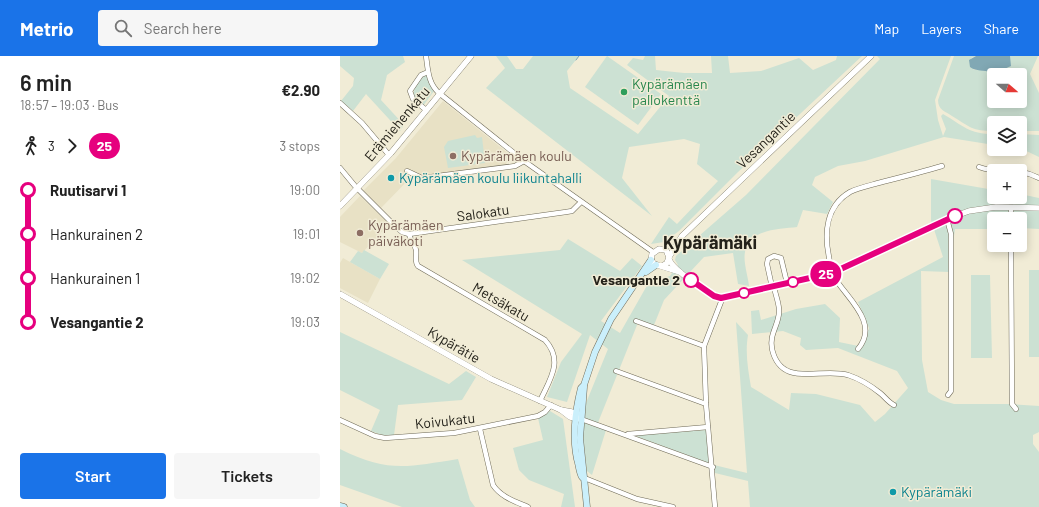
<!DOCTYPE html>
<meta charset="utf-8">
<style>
:root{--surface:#fff;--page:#f6f6f6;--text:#222;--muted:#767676;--accent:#1a73e8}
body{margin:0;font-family:Barlow,sans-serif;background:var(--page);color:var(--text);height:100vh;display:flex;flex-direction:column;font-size:15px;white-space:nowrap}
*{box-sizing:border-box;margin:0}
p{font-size:13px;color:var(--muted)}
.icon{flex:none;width:22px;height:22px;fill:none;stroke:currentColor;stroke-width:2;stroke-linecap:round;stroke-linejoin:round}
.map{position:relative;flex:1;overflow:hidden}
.details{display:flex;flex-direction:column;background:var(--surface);width:340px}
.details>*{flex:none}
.badge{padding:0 8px;border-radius:13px;font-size:14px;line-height:26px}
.needle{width:26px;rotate:110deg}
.fabs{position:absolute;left:647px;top:12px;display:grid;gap:8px}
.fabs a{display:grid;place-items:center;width:40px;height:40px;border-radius:4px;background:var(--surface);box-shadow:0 2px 10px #0003;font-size:20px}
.map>.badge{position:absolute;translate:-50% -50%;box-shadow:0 0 0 2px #fff}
.legs{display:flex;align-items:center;gap:6px;height:44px;padding:0 20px;font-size:13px}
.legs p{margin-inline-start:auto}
.summary{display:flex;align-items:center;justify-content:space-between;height:68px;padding:0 20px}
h1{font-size:22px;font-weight:600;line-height:30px}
.button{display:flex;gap:8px;margin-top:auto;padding:8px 20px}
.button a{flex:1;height:46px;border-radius:4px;background:var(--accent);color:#fff;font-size:16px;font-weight:600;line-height:46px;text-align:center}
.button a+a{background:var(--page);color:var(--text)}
ul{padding:0 20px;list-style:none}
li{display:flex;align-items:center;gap:14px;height:44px;font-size:15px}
li i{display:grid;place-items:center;width:6px;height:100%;margin:0 5px;background:currentColor}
li i::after{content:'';width:10px;height:10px;margin:-5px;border:3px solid;border-radius:50%;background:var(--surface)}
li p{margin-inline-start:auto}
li:first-child i{background:linear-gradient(#0000 50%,currentColor 0)}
li:last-child i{background:linear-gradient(currentColor 50%,#0000 0)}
header{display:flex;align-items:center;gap:24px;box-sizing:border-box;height:56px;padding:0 20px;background:var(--accent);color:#fff}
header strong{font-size:19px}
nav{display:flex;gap:22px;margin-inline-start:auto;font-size:14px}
.search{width:280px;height:36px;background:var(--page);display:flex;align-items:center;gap:10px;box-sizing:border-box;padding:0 14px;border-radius:4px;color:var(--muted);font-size:15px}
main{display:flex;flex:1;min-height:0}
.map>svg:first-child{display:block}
.built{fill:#e8e1c5}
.green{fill:#cce1d3;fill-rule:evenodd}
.water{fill:#81a8b4}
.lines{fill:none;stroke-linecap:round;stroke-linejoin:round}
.stream{stroke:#81a8b4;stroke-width:1}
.minor-casing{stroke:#6f6a57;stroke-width:5.5}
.tertiary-casing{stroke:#6f6a57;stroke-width:6}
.secondary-casing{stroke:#6f6a57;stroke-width:7}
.minor{stroke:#fff;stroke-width:4.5}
.tertiary{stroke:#fff;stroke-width:5.5}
.secondary{stroke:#caeffb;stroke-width:6}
.line-1-casing{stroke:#fff;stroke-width:9}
.line-1{stroke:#e6007e;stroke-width:6}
.leisure-dot{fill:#2e9e5b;stroke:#f1ecd6;stroke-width:1.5}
.education-dot{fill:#8d6e63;stroke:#f1ecd6;stroke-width:1.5}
.culture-dot{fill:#0f9aa8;stroke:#f1ecd6;stroke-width:1.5}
.stop-1-dot{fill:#fff;stroke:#e6007e;stroke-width:2}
.labels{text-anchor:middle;stroke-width:3;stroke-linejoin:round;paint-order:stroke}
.leisure-label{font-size:14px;fill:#27864d;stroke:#f1ecd6;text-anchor:start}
.street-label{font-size:14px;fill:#24221a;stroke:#f1ecd6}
.education-label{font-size:14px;fill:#785e54;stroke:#f1ecd6;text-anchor:start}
.culture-label{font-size:14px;fill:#0d838f;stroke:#f1ecd6;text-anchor:start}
.stop-label{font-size:14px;font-weight:bold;fill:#24221a;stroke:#f1ecd6;text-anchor:end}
.district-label{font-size:18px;font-weight:bold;fill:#24221a;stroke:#f1ecd6}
</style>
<header>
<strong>Metrio</strong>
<div class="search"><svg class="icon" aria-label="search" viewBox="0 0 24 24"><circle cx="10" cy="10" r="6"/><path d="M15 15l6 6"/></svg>Search here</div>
<nav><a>Map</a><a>Layers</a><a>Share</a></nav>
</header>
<main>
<section class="details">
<div class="summary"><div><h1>6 min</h1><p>18:57 – 19:03 · Bus</p></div><b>€2.90</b></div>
<div class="legs"><svg class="icon" aria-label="walk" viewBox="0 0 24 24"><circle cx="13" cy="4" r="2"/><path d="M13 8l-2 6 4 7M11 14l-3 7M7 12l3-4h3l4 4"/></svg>3<svg class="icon" aria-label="forward" viewBox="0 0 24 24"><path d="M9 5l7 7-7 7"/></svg><b class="badge" style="background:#e6007e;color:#fff">25</b><p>3 stops</p></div>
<ul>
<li><i style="color:#e6007e"></i><b>Ruutisarvi 1</b><p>19:00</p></li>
<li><i style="color:#e6007e"></i><span>Hankurainen 2</span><p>19:01</p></li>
<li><i style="color:#e6007e"></i><span>Hankurainen 1</span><p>19:02</p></li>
<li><i style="color:#e6007e"></i><b>Vesangantie 2</b><p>19:03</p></li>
</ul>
<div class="button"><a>Start</a><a>Tickets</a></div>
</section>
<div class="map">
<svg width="699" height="451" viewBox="0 0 699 451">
<rect width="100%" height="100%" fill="#f1ecd6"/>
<g class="built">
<path d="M103 45 169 98 166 108 82 120 74 118 41 152 23 135 56 102Z"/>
<path d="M20 140 49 168 22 197 0 186V161Z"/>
<path d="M3 202 40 223 28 247 0 232V207Z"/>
</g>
<g class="green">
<path d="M0 0H63L65 6 47 19 41 44 64 69 60 75 26 38 13 55 1 45 13 30 14 22 0 10Z"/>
<path d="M156 0H167L176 13H183L193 0H239L227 15 230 32 298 78 329 40 287 9 293 2 303 4 305 0H315L316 14 344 17H372L371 0H388L390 17 421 15 459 2 473 14 496 4 497 0H522L398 116 339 175 324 186 311 188 329 161 337 168 378 125 357 108 360 88 344 83 289 91 282 122 312 160 146 32 165 12Z"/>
<path d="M267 0 321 38 298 69 245 31Z"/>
<path d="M537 0H611L595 44 598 64 603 80 606 73 601 60 603 58C624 70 628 78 654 78V89L604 81 525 105 498 110 475 121 472 129 493 146 487 158 463 154 457 171C440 173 408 173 405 196 403 206 408 220 409 230L398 228 393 197 364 201 324 244 314 269 299 264 257 369 266 374 252 419 247 415 242 376 244 352 268 293 250 279 227 346 207 341 221 306 242 278 122 204 220 194 228 183 280 215 292 202 302 210 261 265 280 277 309 226 330 220 338 209 335 204 336 200 406 139 540 3Z"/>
<path d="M614 0H636L631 2 634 14H662L666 13 670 0H698L690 18 699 37V75H680V67H654V75C632 75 630 71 612 60 605 55 598 54 598 44ZM654 19H680V45H654Z"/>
<path d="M84 19H87L94 35 83 50C68 37 74 32 84 19Z"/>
<path d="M680 78 699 79V101L680 92Z"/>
<path d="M135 79 137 82 142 81 145 107 108 112 104 91 108 85Z"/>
<path d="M591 123 654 134V141H680V138L699 142V173L680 172V163H654V173H615L609 216 581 215 582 304 588 336 601 344 614 348H670L699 350V376L693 379V388L699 396V451H410L408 425 375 417 374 409 407 417 396 266 408 279C405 297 408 313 411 331L449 354 451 337 476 338 520 349 535 366 545 358 568 332 557 315 498 292 466 294 460 289 461 282 443 275 412 278 411 255 419 254 421 264 456 253 485 248 500 262 499 286 523 291 529 272 518 246 603 201 591 164Z"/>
<path d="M24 194 49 208 40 223 10 206 18 195 22 197Z"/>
<rect x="689" y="214" width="10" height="87"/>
<path d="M631 219H650L652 302H631Z"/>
<path d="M0 276 109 328 126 315 136 321 122 344 58 349 54 379H42L31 375 40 354 0 334Z"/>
<path d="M210 355 223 363 235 451H221L224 438 189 424 179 414 173 392 203 384 198 362Z"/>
<path d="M367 374 371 408 293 379Z"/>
<path d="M0 393C48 417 67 411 118 403L130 444 135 451H62L0 429Z"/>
</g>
<path class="water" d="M636 0H670L671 10 662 14 655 13 651 17C644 13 636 16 630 11L629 4Z"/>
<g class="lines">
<path class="stream" d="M236 4 239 0"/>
<g class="minor-casing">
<g id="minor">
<path d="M86 0C88 14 88 27 99 37L184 105 313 196"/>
<path d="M0 47 22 67 49 99"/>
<path d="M86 54 73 43 70 35 81 19 88 16"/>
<path d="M639 111C660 119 676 110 699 122"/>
<path d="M0 112 15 130 56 171 62 176 69 178 226 156 232 155 241 146"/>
<path d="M67 115 82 122 175 110 184 105"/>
<path d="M671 151V163"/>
<path d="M607 163 611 178V335L608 339"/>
<path d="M69 178C70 184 75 188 76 194 77 200 74 205 78 210L205 284C224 305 210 323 200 345"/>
<path d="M671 189 672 348 676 353"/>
<path d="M434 230C435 239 440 248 439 257 438 270 429 279 432 293 441 333 481 311 508 319 520 323 530 329 540 337 545 341 548 346 554 349"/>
<path d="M432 231 427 208 428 203 434 200 441 202 447 227"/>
<path d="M296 265 364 290"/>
<path d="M518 293C541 266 504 240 493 219 490 214 490 206 489 201 484 177 486 150 510 136 520 131 532 129 542 126 562 121 582 116 602 110"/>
<path d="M276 315 366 348"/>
<path d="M241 363 373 411"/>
<path d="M0 364 35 380 45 382 114 377 198 360 205 356 211 349"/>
<path d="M140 373 153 429C161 441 174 445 188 451"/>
<path d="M288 378 368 371"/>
<path d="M242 421 297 443 333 451"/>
<path d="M375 451 366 348 364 290 381 246V242"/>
</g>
</g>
<g class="tertiary-casing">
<g id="tertiary">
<path d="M0 150 51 97 131 0"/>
<path d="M329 201 342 180 531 0"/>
<path d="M329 203C332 213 370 240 381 242L492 217 607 163 629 155 656 151 699 152"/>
<path d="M322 210 327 207 329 201 326 194 319 193 312 198 311 204 314 208 340 216"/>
<path d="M0 238 151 323 221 354 230 361 240 363"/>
<path d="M221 354 232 356 238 361"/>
</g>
</g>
<g class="secondary-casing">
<g id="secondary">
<path d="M306 216 316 209"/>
<path d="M244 331 240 382 247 451"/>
<path d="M242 421C239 416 239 409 237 403 232 379 235 356 241 332L244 329 255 296 271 263 311 204"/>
<path d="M0 450 4 451"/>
</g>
</g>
<use href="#minor" class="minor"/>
<use href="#tertiary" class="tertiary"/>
<use href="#secondary" class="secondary"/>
</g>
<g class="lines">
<g class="line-1-casing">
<path id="line-1" d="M351 224 374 240 381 242 492 217 615 160"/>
</g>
<use href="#line-1" class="line-1"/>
</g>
<circle class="leisure-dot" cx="284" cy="36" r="4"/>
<g class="education-dot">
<circle cx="113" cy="100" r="4"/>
<circle cx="20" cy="177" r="4"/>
</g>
<g class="culture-dot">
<circle cx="51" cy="122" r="4"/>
<circle cx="553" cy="436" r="4"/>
</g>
<g class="stop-1-dot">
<circle cx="615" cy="160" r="7"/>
<circle cx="351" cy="224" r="7"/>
<circle cx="453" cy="226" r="5"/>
<circle cx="404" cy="237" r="5"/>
</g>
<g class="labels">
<g class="leisure-label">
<text x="292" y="33">Kypärämäen<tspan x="292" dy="16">pallokenttä</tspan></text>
</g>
<g class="street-label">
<text transform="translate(57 68) rotate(-50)" y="5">Erämiehenkatu</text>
<text transform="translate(426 84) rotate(-44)" y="5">Vesangantie</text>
<text transform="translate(143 157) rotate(-8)" y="5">Salokatu</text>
<text transform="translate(161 246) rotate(30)" y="5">Metsäkatu</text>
<text transform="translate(114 289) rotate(30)" y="5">Kypärätie</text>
<text transform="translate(105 365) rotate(-6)" y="5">Koivukatu</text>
</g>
<g class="education-label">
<text x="121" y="105">Kypärämäen koulu</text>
<text x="28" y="174">Kypärämäen<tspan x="28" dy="16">päiväkoti</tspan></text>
</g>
<g class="culture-label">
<text x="59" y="127">Kypärämäen koulu liikuntahalli</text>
<text x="561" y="441">Kypärämäki</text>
</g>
<g class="stop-label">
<text x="340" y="229">Vesangantie 2</text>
</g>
<g class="district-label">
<text x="370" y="193">Kypärämäki</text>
</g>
</g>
</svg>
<div class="fabs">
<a><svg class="needle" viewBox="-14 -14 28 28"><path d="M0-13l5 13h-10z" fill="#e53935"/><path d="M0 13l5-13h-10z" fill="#767676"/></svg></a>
<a><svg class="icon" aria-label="layers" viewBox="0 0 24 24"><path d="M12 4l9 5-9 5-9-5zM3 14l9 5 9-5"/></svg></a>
<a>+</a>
<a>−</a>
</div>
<b class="badge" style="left:486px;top:218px;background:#e6007e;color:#fff">25</b>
</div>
</main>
